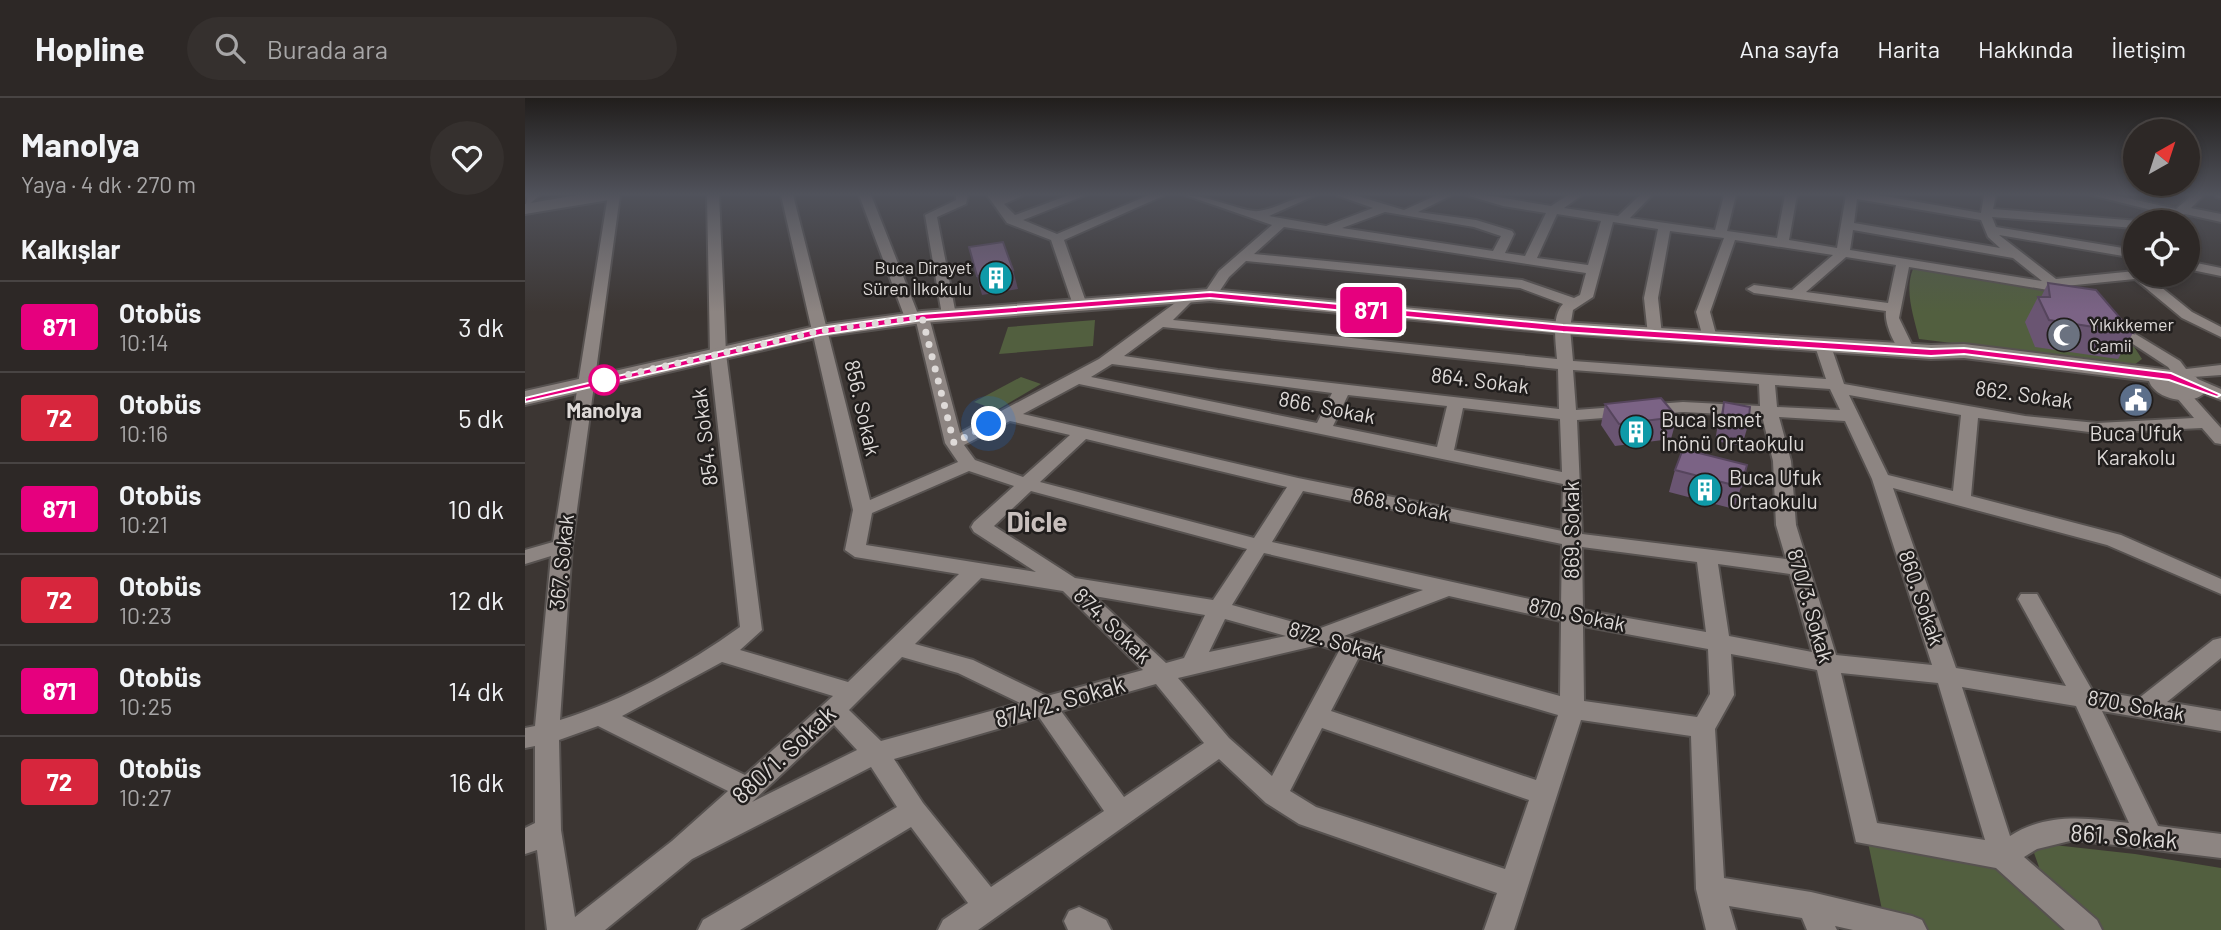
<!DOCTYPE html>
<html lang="tr">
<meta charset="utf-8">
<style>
:root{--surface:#2d2826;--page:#35302e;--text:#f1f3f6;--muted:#a7a6a7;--line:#484443}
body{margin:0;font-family:Barlow,sans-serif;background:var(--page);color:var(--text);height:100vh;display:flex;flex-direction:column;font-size:26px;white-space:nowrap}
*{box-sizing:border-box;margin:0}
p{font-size:23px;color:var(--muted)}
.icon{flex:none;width:38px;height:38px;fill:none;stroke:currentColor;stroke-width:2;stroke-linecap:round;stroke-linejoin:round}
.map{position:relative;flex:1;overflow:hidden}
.panel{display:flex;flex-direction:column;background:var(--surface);width:525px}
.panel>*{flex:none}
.badge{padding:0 14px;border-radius:5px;font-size:24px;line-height:46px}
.needle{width:46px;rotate:39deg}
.tools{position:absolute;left:1598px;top:21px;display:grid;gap:14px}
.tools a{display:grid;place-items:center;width:77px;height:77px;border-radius:50%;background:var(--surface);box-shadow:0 4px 10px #0003,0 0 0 2px var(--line);font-size:35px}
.you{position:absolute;width:35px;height:35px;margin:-18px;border:5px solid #fff;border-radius:50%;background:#1a73e8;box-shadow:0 0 0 10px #1a73e833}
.map>.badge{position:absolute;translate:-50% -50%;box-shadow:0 0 0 4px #fff}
h2{padding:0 21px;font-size:26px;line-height:63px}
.round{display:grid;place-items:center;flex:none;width:74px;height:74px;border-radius:37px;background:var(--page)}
.overview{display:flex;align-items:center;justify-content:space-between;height:119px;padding:0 21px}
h1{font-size:33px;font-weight:700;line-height:52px}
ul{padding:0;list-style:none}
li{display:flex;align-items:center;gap:21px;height:91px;padding:0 21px;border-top:2px solid var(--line)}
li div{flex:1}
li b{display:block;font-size:26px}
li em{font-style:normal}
li .badge{min-width:77px;font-weight:700;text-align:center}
header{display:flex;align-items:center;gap:42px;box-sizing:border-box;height:98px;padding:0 35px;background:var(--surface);border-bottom:2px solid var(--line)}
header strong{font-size:33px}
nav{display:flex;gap:38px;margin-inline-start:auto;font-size:24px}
.search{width:490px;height:63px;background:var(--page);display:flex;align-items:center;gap:18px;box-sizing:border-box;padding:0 24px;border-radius:38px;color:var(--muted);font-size:26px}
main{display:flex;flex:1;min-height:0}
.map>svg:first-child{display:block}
.green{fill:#525f3f}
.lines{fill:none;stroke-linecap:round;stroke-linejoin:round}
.minor-casing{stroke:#575250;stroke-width:4}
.secondary-casing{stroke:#575250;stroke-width:4}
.minor{fill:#8d8582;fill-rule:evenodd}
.secondary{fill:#8d8582;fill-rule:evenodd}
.wall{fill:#6a5572}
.shaded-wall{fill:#56455d}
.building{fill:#7b6385;stroke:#56455d;stroke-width:2}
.line{fill:#e6007e;stroke:#fff;stroke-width:2}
.walk{stroke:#dedad8;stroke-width:7;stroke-dasharray:0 12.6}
.stop-dot{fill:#fff;stroke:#e6007e;stroke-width:3.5}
.labels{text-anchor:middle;stroke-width:5;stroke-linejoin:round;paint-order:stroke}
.far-poi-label{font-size:18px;fill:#dedad8;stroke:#211e1d;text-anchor:end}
.street-label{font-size:21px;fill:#dedad8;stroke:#211e1d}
.stop-label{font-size:21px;font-weight:bold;fill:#dedad8;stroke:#211e1d}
.poi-label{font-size:21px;fill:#dedad8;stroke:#211e1d;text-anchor:start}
.near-street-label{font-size:24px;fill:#dedad8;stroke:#211e1d}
.district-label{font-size:28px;font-weight:bold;fill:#c8bfbc;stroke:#211e1d}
</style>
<header>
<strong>Hopline</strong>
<div class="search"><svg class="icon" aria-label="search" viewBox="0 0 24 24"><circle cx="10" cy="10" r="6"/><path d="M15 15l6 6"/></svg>Burada ara</div>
<nav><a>Ana sayfa</a><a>Harita</a><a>Hakkında</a><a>İletişim</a></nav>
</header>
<main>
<section class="panel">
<div class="overview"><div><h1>Manolya</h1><p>Yaya · 4 dk · 270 m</p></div><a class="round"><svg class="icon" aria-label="heart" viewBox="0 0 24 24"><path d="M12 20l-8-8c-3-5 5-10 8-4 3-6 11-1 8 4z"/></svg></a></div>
<h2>Kalkışlar</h2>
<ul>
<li><span class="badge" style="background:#e6007e;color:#fff">871</span><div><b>Otobüs</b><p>10:14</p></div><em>3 dk</em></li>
<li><span class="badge" style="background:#d7263d;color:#fff">72</span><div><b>Otobüs</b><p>10:16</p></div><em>5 dk</em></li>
<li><span class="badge" style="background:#e6007e;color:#fff">871</span><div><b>Otobüs</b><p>10:21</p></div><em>10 dk</em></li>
<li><span class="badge" style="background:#d7263d;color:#fff">72</span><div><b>Otobüs</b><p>10:23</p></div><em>12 dk</em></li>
<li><span class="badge" style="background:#e6007e;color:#fff">871</span><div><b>Otobüs</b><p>10:25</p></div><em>14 dk</em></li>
<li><span class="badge" style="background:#d7263d;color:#fff">72</span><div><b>Otobüs</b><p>10:27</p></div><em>16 dk</em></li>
</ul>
</section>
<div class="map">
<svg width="1696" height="832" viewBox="0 0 1696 832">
<rect width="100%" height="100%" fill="#3c3633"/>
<g class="green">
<path d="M1388 171 1533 193 1589 232 1608 247 1617 261 1609 267 1394 241C1389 219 1379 193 1388 171Z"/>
<path d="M570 222 568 248 474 256 483 229Z"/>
<path d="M496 279 516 286 472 312 449 304Z"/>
<path d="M1341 735 1478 758 1514 769 1509 755 1520 746 1610 756 1696 770V832H1387L1360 826Z"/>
</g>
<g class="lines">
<g class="minor-casing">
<g id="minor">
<path d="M3 97H15L0 110Z"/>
<path d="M83 97H95L47 448 35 622C98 603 162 567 215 529L185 256 182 97H194L201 256 237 532 215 552 323 584 434 476 330 459 320 452 328 412 256 97H268L345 402 433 364 420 345 391 223 380 220 334 97H346L393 216 404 219 435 335 574 261 665 194 672 198 648 222 1032 261C1031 246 1026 218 1038 206L995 190 721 163 704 179 690 200H680L678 197 694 173 747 127 660 97C681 97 722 115 734 113 755 110 769 97 791 97L744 118 801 128 848 110 811 97H829L879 112 912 97H927L893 114 951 122 987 133 989 136 980 155 1000 158 1021 115 978 108 941 97H961L1026 108 1043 97H1057L1039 110 1093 118 1115 97H1127L1105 120 1190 132 1199 97H1211L1202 133 1252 140 1260 97H1272L1264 142 1312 150 1321 97H1353L1456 115 1459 97H1471L1468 111 1614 123 1610 124V130L1467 119 1471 129 1610 152V160L1474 137 1531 181 1610 173V177H1621L1667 214 1696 229V239L1657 220 1610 181 1540 188V193L1535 194 1384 169 1374 220 1390 253 1382 258C1371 254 1359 225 1361 213L1229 195 1222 191 1229 187 1267 192 1308 157 1210 142 1185 214 1192 240 1185 244 1178 240 1171 214 1199 140 1145 133 1133 200 1137 237 1130 241 1123 237 1119 200 1133 131 1088 124 1068 199 1048 212 1045 230 1048 263 1301 281 1290 248 1298 243 1306 248 1319 286 1500 318 1572 325 1669 320 1647 294 1655 289 1661 291 1696 330V346L1690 345 1677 330 1572 335 1453 320 1446 398 1596 437 1696 481V496L1582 447 1368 390 1431 570 1541 588 1493 501 1496 496H1512L1567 592 1614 600 1688 542 1696 540V560L1642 604 1696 613V633L1577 613 1633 728 1696 736V760L1549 742 1512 751 1499 759 1572 822 1577 832H1540L1471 770 1331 744 1292 572 1206 556 1209 597 1190 631 1199 780 1286 794 1387 818 1397 822 1402 832H1328L1310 828 1312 832H1282L1277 820 1204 808 1211 832H1181L1171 791 1166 638 1056 622 989 832H959L972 795 774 726 741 705 694 661 453 832H413L418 822 443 805 386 729 215 832H173L178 822 372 709 346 669 167 761 80 832H22L12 752 0 756V730L10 725V648L0 650V630L10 628 26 458 0 466V452L28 444ZM1332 101 1456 122 1463 139 1475 150 1329 125ZM860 114 949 129 976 138 968 153 817 130ZM1032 116 1076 123 1063 167 1012 160ZM759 129 1061 175 1055 197 1049 200 997 182 729 156ZM1328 132 1488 160 1517 183 1325 152ZM1321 159 1371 167 1363 205 1281 194ZM638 229 1033 271 1034 311 693 272 599 258ZM587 266 807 295 792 325 566 279ZM1048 272 1234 286 1235 308 1158 304 1051 312ZM554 286 1038 386 1037 433 773 380 498 316ZM1250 287 1305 291 1315 312 1252 309ZM823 297 922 308 912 349 808 328ZM1324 297 1436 317 1428 393 1363 377ZM938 310 1035 321 1037 374 929 352ZM1158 314 1237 318 1248 363 1251 427 1261 461 1057 436 1052 322ZM1254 319 1320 323 1347 381 1407 567 1311 557 1271 427 1266 363ZM485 323 545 337 498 379 450 362 439 347ZM561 341 762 389 729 440 515 384ZM444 373 489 388 449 424 446 429 449 434 511 474 341 447 347 415ZM506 393 722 451 688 502 550 480 469 428ZM778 393 1037 446 1036 508 747 444ZM1057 449 1172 464 1181 534 1058 512ZM739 455 898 492 793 531 707 507ZM1193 466 1265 476 1287 554 1204 538ZM456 480 538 493 618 572 522 598 448 562 390 546ZM569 498 680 517 659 560 641 565ZM924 498 1036 523 1035 598 819 538ZM700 521 761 538 684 554ZM1058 528 1183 551 1185 596 1172 619 1059 603ZM793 547 814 553 747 678 704 640 653 580ZM377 559 433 575 495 605 356 643 324 612ZM834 559 1033 617 1011 682 806 613ZM197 564 308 598 220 677 97 618ZM1316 575 1413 585 1460 742 1352 725ZM631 586 679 645 599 699 536 613ZM1437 589 1551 608 1604 725C1563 720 1522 714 1485 738ZM514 619 579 713 466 789 398 705 369 661ZM309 627 332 652 227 704ZM73 628 203 693 147 743 50 819 36 732 34 642ZM797 630 1004 702 980 771 791 709 765 693Z"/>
<path d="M431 97H443L441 106 412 119 431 217 424 221 417 217 400 117 431 102Z"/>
<path d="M462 97H499L479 106 490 117 544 97H561L498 122 532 136 624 97H640L539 142 562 207 555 211 548 207 526 142 482 125Z"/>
<path d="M1566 97H1589L1651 111 1667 97H1679L1666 110 1696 116V124L1660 116 1644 124H1629L1642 116Z"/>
<path d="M1690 97H1696V100L1691 99Z"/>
<path d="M1662 163 1696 170V178L1662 171Z"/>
<path d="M1584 220 1655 263 1661 271 1696 267V277L1668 279 1696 291V302L1657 287 1643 269 1579 227V221Z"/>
<path d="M554 809 581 822 586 832H543L539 823 544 813Z"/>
</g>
</g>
<g class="secondary-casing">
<g id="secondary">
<path d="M52 97H92L84 102 0 116V106Z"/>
<path d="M685 191 1038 224 1406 247 1439 246 1646 272 1671 279 1682 292C1670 310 1630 302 1624 283L1439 260 1406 261 1038 236 685 203 397 225 295 239 0 307V293L295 227 397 213Z"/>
</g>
</g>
<use href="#minor" class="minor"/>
<use href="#secondary" class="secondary"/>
</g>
<g class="wall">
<path d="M1523 185 1608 235 1593 261 1510 249 1500 224 1513 199H1516Z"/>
<path d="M1199 304 1223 327 1217 348 1190 343 1193 326Z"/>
<path d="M1080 306 1152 319 1146 341 1090 348 1076 327Z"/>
<path d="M1150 372 1216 389 1209 411 1144 394Z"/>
</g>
<path class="shaded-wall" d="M488 172 493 191 457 197 452 178Z"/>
<g class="building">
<path d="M478 144 488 172 452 178 444 149Z"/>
<path d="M1523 185 1571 192 1608 235 1524 222 1513 199H1525Z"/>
<path d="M1136 300 1152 319 1094 326 1080 306Z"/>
<path d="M1199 304 1225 309 1223 327 1197 322Z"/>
<path d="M1158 351 1222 367 1216 389 1150 372Z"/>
</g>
<linearGradient id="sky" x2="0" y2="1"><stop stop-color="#211e1c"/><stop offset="0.45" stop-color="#50525b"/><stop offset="1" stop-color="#50525b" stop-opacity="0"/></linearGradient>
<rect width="1696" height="214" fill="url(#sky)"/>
<path class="line" d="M685 194 1038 227 1406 251 1439 250 1646 275 1696 297 1692 299 1644 282 1439 256 1406 258 1038 234 685 200 397 222 295 237 0 304V300L295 230 397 216Z"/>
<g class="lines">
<path class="walk" d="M79 282 295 233 397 219 429 345 464 326"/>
</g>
<defs>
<g id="building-disc" transform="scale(1.75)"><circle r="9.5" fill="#0f9aa8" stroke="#211e1d"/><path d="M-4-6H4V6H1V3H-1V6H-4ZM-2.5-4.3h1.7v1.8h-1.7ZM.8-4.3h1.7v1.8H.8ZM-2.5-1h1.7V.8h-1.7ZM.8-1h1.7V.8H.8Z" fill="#fff"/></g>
<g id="mosque-disc" transform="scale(1.75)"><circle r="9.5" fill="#6b7280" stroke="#211e1d"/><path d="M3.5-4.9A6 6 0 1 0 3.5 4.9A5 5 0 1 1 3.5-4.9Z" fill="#fff"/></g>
<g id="civic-disc" transform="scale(1.75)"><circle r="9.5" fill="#5c6f8a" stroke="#211e1d"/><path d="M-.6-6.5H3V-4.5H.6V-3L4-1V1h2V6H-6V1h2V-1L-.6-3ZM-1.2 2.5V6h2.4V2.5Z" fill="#fff"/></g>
</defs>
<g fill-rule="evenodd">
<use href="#building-disc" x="471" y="180"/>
<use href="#mosque-disc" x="1539" y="237"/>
<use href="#civic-disc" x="1611" y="302"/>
<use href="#building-disc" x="1111" y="334"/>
<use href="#building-disc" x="1180" y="392"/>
</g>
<circle class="stop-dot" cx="79" cy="282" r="14"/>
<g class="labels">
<g class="far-poi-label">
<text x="447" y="176">Buca Dirayet<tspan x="447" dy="21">Süren İlkokulu</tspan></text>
<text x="1564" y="233" text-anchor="start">Yıkıkkemer<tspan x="1564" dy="21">Camii</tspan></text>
</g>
<g class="street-label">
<text transform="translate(955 283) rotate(7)" y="7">864. Sokak</text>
<text transform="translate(1499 297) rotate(8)" y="7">862. Sokak</text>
<text transform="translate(337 310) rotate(77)" y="7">856. Sokak</text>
<text transform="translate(802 310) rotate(11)" y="7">866. Sokak</text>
<text transform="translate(180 339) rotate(-97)" y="7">854. Sokak</text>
<text transform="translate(876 407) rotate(11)" y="7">868. Sokak</text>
<text transform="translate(1047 432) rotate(-90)" y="7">869. Sokak</text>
<text transform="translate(37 464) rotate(-84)" y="7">367. Sokak</text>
<text transform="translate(1396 500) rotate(71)" y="7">860. Sokak</text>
<text transform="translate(1285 508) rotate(74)" y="7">870/3. Sokak</text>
<text transform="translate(1052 517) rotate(12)" y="7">870. Sokak</text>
<text transform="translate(587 528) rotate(44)" y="7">874. Sokak</text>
<text transform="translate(811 544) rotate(16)" y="7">872. Sokak</text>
<text transform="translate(1611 608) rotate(10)" y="7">870. Sokak</text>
</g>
<g class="stop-label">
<text x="79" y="320">Manolya</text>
</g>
<g class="poi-label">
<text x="1136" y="329">Buca İsmet<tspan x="1136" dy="24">İnönü Ortaokulu</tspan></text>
<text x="1611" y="343" text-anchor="middle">Buca Ufuk<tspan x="1611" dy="24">Karakolu</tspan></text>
<text x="1204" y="387">Buca Ufuk<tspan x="1204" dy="24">Ortaokulu</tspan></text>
</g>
<g class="near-street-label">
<text transform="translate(535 604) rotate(-16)" y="8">874/2. Sokak</text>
<text transform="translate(259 657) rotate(-43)" y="8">880/1. Sokak</text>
<text transform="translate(1599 739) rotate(4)" y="8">861. Sokak</text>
</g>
<g class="district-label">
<text x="512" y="434">Dicle</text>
</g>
</g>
</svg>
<div class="tools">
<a><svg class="needle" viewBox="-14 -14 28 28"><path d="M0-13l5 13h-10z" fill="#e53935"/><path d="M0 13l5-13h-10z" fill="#a7a6a7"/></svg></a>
<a><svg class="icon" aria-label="locate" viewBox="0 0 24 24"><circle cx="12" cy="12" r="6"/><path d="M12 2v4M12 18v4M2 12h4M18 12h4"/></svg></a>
</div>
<div class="you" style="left:464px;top:326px"></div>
<b class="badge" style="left:846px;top:212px;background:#e6007e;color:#fff">871</b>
</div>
</main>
